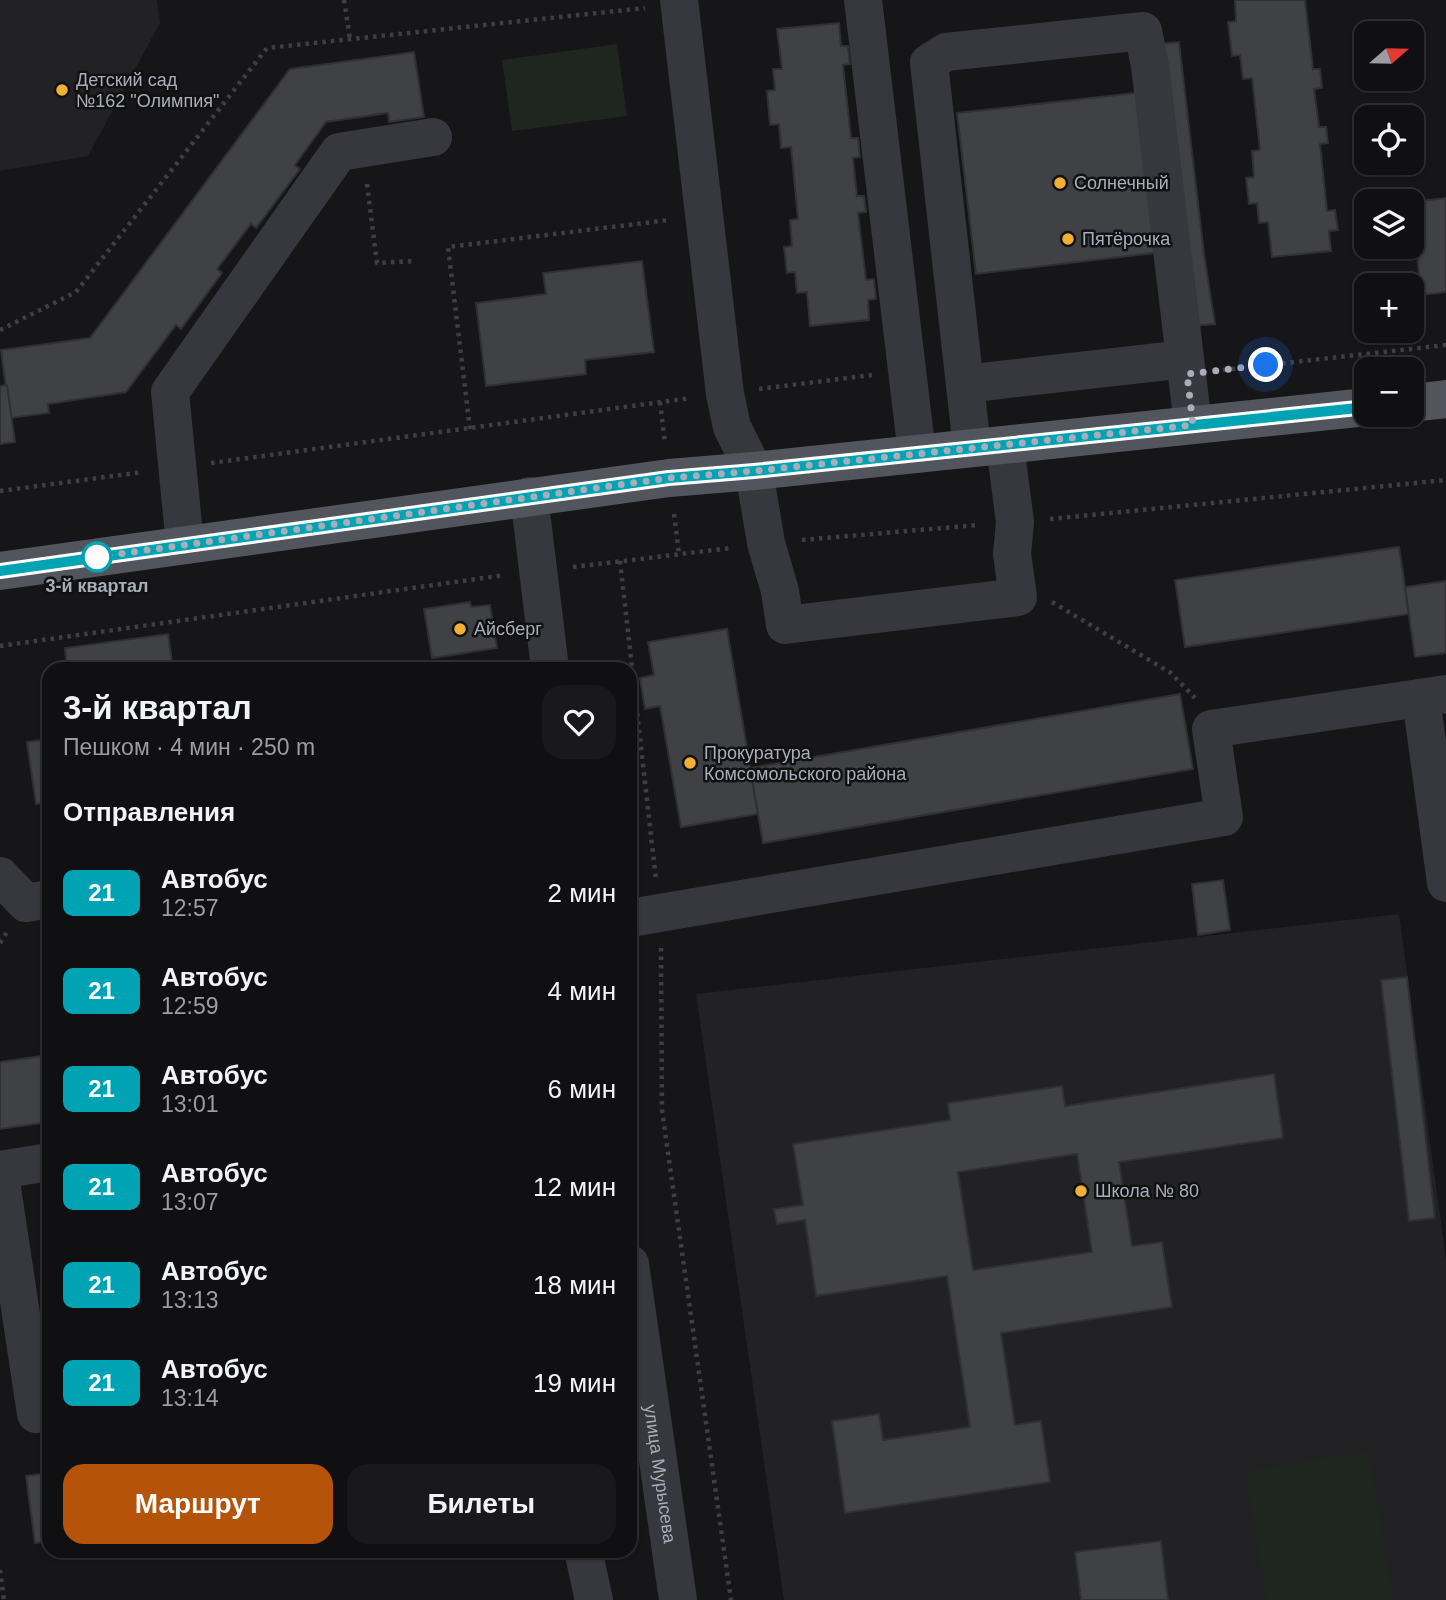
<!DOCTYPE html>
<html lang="ru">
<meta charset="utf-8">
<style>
:root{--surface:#101012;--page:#19191b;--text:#f1f3f6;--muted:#9c9d9f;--line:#303032;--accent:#b45309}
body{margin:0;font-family:Helvetica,sans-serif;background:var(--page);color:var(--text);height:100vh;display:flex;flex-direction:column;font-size:26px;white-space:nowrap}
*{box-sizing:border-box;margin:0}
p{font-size:23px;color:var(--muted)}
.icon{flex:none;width:38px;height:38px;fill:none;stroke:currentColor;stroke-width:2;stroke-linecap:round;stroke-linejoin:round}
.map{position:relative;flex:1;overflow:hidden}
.panel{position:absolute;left:42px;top:662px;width:595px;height:896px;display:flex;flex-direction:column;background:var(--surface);border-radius:21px;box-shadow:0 2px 5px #0004,0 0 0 2px var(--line)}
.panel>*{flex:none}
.badge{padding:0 14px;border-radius:10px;font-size:24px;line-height:46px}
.needle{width:46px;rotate:70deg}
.controls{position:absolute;left:1354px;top:21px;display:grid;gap:14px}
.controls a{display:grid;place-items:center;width:70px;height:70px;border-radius:14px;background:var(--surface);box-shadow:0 2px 5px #0004,0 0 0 2px var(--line);font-size:35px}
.you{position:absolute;width:35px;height:35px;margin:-18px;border:5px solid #fff;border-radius:50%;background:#1a73e8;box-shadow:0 0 0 10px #1a73e833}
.map>.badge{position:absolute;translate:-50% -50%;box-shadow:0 0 0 4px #fff}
h2{padding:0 21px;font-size:26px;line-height:63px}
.round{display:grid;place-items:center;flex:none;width:74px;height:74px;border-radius:21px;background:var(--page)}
.headline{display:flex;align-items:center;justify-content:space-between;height:119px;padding:0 21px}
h1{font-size:33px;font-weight:700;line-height:52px}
.cta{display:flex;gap:14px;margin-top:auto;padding:14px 21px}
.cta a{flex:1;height:80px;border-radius:21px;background:var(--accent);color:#fff;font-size:28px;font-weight:700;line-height:80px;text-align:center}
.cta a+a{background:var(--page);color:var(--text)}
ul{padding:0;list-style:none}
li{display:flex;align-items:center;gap:21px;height:98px;padding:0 21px}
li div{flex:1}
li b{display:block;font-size:26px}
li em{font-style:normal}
li .badge{min-width:77px;font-weight:700;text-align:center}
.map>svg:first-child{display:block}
.built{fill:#222225}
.grass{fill:#1e261f}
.building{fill:#404145;stroke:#303034;stroke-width:2;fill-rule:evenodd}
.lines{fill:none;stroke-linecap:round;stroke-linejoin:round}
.path{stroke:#3d3f44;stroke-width:4.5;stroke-dasharray:3.5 5;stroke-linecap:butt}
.minor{stroke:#37383d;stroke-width:38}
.major{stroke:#53555c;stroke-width:38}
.line-casing{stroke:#fff;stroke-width:16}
.line{stroke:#00a3b4;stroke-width:10}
.walk{stroke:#a8adb8;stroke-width:7;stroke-dasharray:0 12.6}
.poi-dot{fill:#f2b134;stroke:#111113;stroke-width:2.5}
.stop-dot{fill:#fff;stroke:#00a3b4;stroke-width:3.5}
.labels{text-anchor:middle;stroke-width:5;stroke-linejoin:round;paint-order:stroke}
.poi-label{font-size:18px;fill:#a8adb8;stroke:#111113;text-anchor:start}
.stop-label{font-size:18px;font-weight:bold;fill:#a8adb8;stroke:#111113}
.street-label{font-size:18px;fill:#a8adb8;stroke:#111113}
</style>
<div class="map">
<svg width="1446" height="1600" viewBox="0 0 1446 1600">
<rect width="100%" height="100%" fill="#161618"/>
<g class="built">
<path d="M0 0H157L160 23 88 156 0 171Z"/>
<path d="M1399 914 1446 1260V1600H784L696 994Z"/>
</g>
<g class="grass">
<path d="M617 44 627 116 512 131 502 60Z"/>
<path d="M1369 1451 1393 1600H1266L1245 1471Z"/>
</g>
<g class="building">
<path d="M1235 0H1305L1313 69H1320L1322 88 1314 89 1319 127H1326L1328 143 1320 144 1327 211 1335 210 1338 230 1329 231 1331 251 1272 257 1268 222 1259 223 1257 203 1249 204 1246 178 1254 177 1252 151 1260 150 1252 78 1243 79 1240 55 1232 56 1228 22 1236 21Z"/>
<path d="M839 23 841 46H848L850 64 843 65 851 138H858L860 157 853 158 857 196H864L866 212 858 213 866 280 874 279 876 299 868 300 869 320 810 326 807 292 797 293 795 272 787 273 784 247 792 246 790 220 798 219 791 147 781 148 779 124 770 125 767 91 775 90 773 69H782L777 29Z"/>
<path d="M1179 42 1204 254 1215 324 1191 326 1156 44Z"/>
<path d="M414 52 424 117 389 122 388 113 326 122 295 165 300 169 256 228 251 224 217 269 222 273 181 329 176 325 126 392 48 404 49 413 10 418 1 350 90 338 290 69Z"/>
<path d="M1144 92 1163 252 976 274 957 113Z"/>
<path d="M1446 198V292L1421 295 1412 202Z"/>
<path d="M642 261 654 352 585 360 586 374 486 386 476 303 546 294 543 273Z"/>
<path d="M7 385 15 442 0 444V386Z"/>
<path d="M1399 547 1409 614 1185 647 1175 580Z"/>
<path d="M1446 581V653L1415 657 1405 587Z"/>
<path d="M470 602 471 607 490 605 497 648 432 658 424 609Z"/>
<path d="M727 629 758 814 681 827 660 706 645 709 640 678 654 675 648 642Z"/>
<path d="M168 634 173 668H67L65 648Z"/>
<path d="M1180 694 1193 769 763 843 750 768Z"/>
<path d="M49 739V802L36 804 27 742Z"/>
<path d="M1223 880 1230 930 1198 935 1192 884Z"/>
<path d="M1407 977 1435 1218 1409 1221 1381 980Z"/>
<path d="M49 1055V1122L0 1129V1062Z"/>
<path d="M1274 1074 1283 1138 1119 1162 1132 1246 1162 1242 1172 1307 1001 1333 1015 1425 1041 1421 1050 1482 845 1513 832 1421 879 1414 883 1440 970 1427 947 1276 816 1296 805 1220 777 1224 774 1209 803 1205 793 1144 950 1120 948 1103 1062 1086 1065 1106ZM1077 1154 1092 1252 973 1270 958 1172Z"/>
<path d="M49 1473V1541L35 1543 26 1476Z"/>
<path d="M1161 1541 1168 1600H1081L1075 1552Z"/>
</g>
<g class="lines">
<g class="path">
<path d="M344 0 350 39"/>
<path d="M367 184 377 263 416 261"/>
<path d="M0 330 76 292 267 48 645 8"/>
<path d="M1223 370 1446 345"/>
<path d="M759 389 872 375"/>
<path d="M660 402 665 443"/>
<path d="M470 429 448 247 669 220"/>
<path d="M211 463 691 398"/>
<path d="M0 491 143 472"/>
<path d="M674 514 679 554"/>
<path d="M1050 519 1446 480"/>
<path d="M802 540 978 525"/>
<path d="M620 561 656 880"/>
<path d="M573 567 731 548"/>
<path d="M1052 602 1171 673 1195 698"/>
<path d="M0 646 505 575"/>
<path d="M0 943 7 932"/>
<path d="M661 948 662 1110 731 1600"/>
<path d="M0 1570 4 1600"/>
</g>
<g class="minor">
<path d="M679 0 725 394 732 427 754 471 766 543 780 591 785 625 1018 597 1012 554 1015 522 1005 445"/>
<path d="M863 0 917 454"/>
<path d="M965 384 1185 359"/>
<path d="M972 448 929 63 946 52 1143 31 1150 66 1193 425"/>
<path d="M529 496 550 668"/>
<path d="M185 545 170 392 339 152 433 137"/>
<path d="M1421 698 1446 883"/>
<path d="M0 876 26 903 49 899"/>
<path d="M630 918 1224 817 1211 729 1446 694"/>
<path d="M0 1170 49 1162"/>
<path d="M0 1175 36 1414 49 1412"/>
<path id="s1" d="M630 1264 678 1600"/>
<path d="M583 1550 594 1600"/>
</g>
<g class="major">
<path d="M1412 403 1446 399"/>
<path d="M0 571 669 478 754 471 1367 407"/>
</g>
</g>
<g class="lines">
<g class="line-casing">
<path id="line" d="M0 571 669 478 754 471 1367 407"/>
</g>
<use href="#line" class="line"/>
<path class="walk" d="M97 557 669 478 754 471 1193 425 1187 374 1266 365"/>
</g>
<g class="poi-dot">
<circle cx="62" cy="90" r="7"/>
<circle cx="1060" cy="183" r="7"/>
<circle cx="1068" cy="239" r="7"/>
<circle cx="460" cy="629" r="7"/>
<circle cx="690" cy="763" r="7"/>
<circle cx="1081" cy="1191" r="7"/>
</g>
<circle class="stop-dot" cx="97" cy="557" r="14"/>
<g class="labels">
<g class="poi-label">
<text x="76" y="86">Детский сад<tspan x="76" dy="21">№162 "Олимпия"</tspan></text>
<text x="1074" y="189">Солнечный</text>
<text x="1082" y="245">Пятёрочка</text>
<text x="474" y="635">Айсберг</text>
<text x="704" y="759">Прокуратура<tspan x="704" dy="21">Комсомольского района</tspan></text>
<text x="1095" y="1197">Школа № 80</text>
</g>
<g class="stop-label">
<text x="97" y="592">3-й квартал</text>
</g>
<g class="street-label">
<text dy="6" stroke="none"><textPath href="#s1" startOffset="212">улица Мурысева</textPath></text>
</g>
</g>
</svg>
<div class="controls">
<a><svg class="needle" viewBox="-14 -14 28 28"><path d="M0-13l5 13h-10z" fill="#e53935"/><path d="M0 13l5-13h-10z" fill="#9c9d9f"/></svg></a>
<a><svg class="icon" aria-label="locate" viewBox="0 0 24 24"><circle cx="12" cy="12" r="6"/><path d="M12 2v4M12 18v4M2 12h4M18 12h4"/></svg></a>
<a><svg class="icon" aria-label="layers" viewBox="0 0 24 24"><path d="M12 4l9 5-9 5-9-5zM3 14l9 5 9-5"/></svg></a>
<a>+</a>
<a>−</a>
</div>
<div class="you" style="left:1266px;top:365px"></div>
<section class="panel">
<div class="headline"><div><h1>3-й квартал</h1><p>Пешком · 4 мин · 250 m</p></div><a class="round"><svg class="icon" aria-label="heart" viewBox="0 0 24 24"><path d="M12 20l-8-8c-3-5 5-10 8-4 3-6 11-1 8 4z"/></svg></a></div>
<h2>Отправления</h2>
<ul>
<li><span class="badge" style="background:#00a3b4;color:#fff">21</span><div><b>Автобус</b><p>12:57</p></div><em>2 мин</em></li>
<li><span class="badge" style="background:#00a3b4;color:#fff">21</span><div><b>Автобус</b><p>12:59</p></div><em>4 мин</em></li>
<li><span class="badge" style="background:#00a3b4;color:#fff">21</span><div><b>Автобус</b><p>13:01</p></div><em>6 мин</em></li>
<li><span class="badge" style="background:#00a3b4;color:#fff">21</span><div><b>Автобус</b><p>13:07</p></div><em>12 мин</em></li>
<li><span class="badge" style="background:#00a3b4;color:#fff">21</span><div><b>Автобус</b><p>13:13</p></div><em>18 мин</em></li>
<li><span class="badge" style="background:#00a3b4;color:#fff">21</span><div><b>Автобус</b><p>13:14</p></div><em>19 мин</em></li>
</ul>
<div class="cta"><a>Маршрут</a><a>Билеты</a></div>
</section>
</div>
